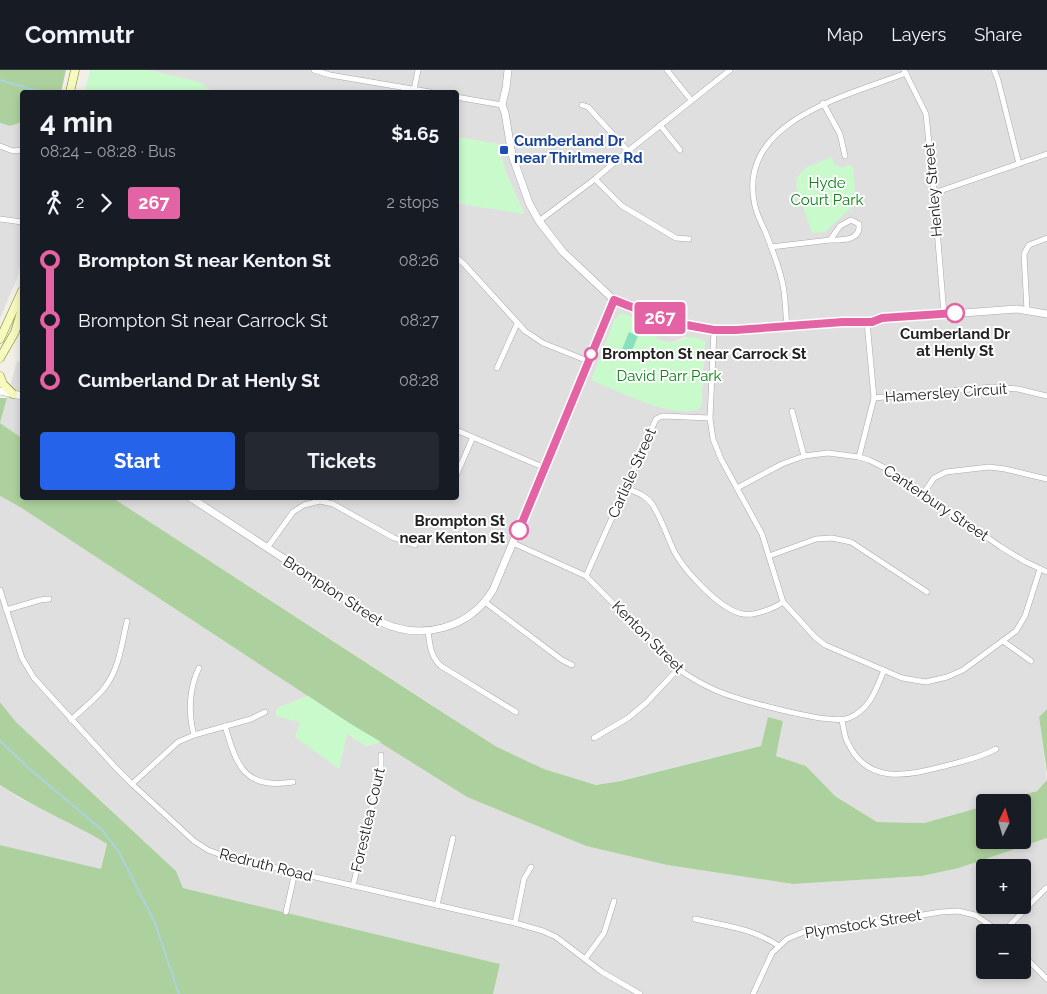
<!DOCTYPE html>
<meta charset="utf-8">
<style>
:root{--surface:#171b24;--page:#242831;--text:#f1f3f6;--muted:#9ea1a6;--line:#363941;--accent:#2563eb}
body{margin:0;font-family:Raleway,sans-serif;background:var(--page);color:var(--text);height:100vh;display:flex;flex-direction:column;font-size:19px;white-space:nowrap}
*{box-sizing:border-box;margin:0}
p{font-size:16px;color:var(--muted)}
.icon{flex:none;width:28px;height:28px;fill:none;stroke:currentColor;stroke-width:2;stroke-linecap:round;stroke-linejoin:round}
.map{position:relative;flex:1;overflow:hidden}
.sheet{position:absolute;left:20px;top:20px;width:439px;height:410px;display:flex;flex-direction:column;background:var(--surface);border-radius:5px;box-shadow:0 2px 8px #0003}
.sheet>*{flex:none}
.badge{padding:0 10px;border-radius:4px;font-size:18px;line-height:32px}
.needle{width:32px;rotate:5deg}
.buttons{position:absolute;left:976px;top:724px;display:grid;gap:10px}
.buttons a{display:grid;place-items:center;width:55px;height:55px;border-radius:5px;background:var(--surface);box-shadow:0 2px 8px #0003;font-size:25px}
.map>.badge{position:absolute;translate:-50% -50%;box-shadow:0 0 0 2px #fff}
.legs{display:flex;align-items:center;gap:8px;height:55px;padding:0 20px;font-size:16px}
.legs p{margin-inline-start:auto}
.overview{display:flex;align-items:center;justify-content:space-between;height:85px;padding:0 20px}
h1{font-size:28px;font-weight:700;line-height:38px}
.cta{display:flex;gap:10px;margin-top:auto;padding:10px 20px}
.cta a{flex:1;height:58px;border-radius:5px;background:var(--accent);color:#fff;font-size:20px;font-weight:700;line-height:58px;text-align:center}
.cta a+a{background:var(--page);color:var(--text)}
ul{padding:0 20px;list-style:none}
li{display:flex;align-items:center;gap:18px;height:60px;font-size:19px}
li i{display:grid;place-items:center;width:8px;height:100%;margin:0 6px;background:currentColor}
li i::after{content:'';width:12px;height:12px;margin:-6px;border:4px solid;border-radius:50%;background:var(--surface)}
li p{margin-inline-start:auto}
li:first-child i{background:linear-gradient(#0000 50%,currentColor 0)}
li:last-child i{background:linear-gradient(currentColor 50%,#0000 0)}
header{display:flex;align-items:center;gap:30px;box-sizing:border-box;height:70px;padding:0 25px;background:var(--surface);border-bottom:1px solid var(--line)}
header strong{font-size:24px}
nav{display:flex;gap:28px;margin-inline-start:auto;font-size:18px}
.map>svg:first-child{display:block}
.residential{fill:#e0dfdf;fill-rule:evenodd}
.forest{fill:#add19e}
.park{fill:#c8facc}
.pitch{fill:#88e0be}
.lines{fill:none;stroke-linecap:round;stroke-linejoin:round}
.stream{stroke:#aad3df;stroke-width:2}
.minor-casing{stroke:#a9a9a9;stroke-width:6}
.tertiary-casing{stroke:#a9a9a9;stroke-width:8}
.secondary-casing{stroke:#707d05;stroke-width:9}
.minor{stroke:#fff;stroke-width:5}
.tertiary{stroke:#fff;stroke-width:7}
.secondary{stroke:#f7fabf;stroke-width:8}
.line-1-casing{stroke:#fff;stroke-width:11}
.line-1{stroke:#e463a4;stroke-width:8}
.transit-dot{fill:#1a4fb4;stroke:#fff;stroke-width:2}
.stop-1-dot{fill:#fff;stroke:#e463a4;stroke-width:2.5}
.labels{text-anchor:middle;stroke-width:4;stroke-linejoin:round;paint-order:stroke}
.transit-label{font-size:15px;font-weight:bold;fill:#164399;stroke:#fff;text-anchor:start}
.park-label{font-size:15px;fill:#0c8416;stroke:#fff}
.street-label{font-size:15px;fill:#222;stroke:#fff}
.stop-label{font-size:15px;font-weight:bold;fill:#222;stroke:#fff}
</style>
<header>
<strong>Commutr</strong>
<nav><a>Map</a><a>Layers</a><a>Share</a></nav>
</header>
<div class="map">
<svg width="1047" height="924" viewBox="0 0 1047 924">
<rect width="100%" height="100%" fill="#f2efe9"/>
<g class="residential">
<path d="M147 0H1047V639L1039 647 1047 710 1037 721 996 732H985V736L924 753 877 752 835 726 806 696 776 686 783 651 768 647 761 676 621 711 596 715 544 699 497 677 113 428H456V133L524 143 506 103 498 74 456 67V22H212L199 12ZM618 245 648 256 653 265 657 269 670 273 685 267 705 271 701 338Z"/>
<path d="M22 52V187L18 206 0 248V53L10 56Z"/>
<path d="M17 291 22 292V368L0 353Z"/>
<path d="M0 426 20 437 308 626 277 638 289 649 300 652 339 698 347 663 366 676 381 672 467 727 586 776 667 795 793 814 922 806 959 798 1047 768V924H493L500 894 183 818 176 801 16 652 0 632ZM985 798H1022V835H985ZM985 862H1022V900H985Z"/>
<path d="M0 715 17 727 81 758 107 774 102 800 0 775Z"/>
</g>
<g class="forest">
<path d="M0 0H66L61 22H22V52L10 56 0 53Z"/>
<path d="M0 328H7L0 353 22 368V428H113L436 638 497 677 544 699 596 715 621 711 761 676 768 647 783 651 776 686 806 696 835 726 877 752 924 753 985 736V770H1022V732H996L1037 721 1047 710V768L959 798 922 806 793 814 667 795 586 776 467 727 349 653 20 437 0 426Z"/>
<path d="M0 632 16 652 176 801 183 818 500 894 493 924H0V775L101 799 107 774C72 752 34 738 0 715Z"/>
<path d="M1047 639V703L1039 647Z"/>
</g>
<g class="park">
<path d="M90 0H147L199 12 212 22H85Z"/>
<path d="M456 67 498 74 506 103 524 144 456 133Z"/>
<path d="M832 87 835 95 844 98 849 95 853 97 855 116 854 135 825 162 812 163 796 116 797 107 807 97Z"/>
<path d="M620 244H624C631 247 643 250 648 256 657 265 652 269 668 272 681 275 689 260 705 272L701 338C676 352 616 320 591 310L615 249Z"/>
<path d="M308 626 349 653 381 672 366 676 347 664 339 699 295 667 300 652 275 646 277 638Z"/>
</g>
<path class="pitch" d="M629 262 638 266 630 285 621 282Z"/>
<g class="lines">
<g class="stream">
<path d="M0 10 41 22"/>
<path d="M0 671 31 700 102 760 119 782 155 853 179 924"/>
</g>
<g class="minor-casing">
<g id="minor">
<path d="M314 0 330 5 430 22"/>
<path d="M667 0 691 30"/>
<path d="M904 0 926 44 934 123 944 244"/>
<path d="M994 0 998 10 1019 94"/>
<path d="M414 20 418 0"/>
<path d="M456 27 502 35"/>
<path d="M823 33 840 64 845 86"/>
<path d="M582 35 588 37 628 81"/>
<path d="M660 55 680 80"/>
<path d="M0 76 13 81 22 80"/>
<path d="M595 109 622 136 676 168 689 169"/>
<path d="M934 123 1047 84"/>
<path d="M0 149 22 152"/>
<path d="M851 150 859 154C861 171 842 170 830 170L840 156Z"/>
<path d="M539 151 595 109 628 81 730 0"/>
<path d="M771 177 830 170"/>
<path d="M456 187 464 194 525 261 543 273 588 291"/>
<path d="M1027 240 1024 184 1029 175 1047 168"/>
<path d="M787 256C785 240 786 222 781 207 777 191 771 176 765 161 761 153 757 144 755 136 735 51 847 26 906 3"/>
<path d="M714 260 710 348 713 369 721 389 762 464 783 532 815 567 825 575 902 608 926 612 947 607 963 600 1016 561 1025 546 1040 499"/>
<path d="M497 298 517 254"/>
<path d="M874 328 992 317 1018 319 1047 326"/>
<path d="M792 341 804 386"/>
<path d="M456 360 545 398"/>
<path d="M859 387 874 328 867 252"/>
<path d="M456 406 473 367"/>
<path d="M626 418C635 422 646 425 652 434 662 449 667 467 675 483 686 502 720 540 743 544 754 546 773 539 783 532"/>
<path d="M737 418 782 394 804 386 828 383 859 387 869 390 893 402 1001 477 1024 491 1047 502"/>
<path d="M923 424 934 408 946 402 989 397 1005 399 1047 409"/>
<path d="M513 473 586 506 678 599C690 607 701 614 715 620 735 629 831 656 849 648 870 639 876 620 884 600"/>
<path d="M267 478 293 442 304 435 320 431 333 434 394 468 415 475"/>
<path d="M769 486 816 469 832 468 851 472 927 522"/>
<path d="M586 506 656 349 662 346 710 348"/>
<path d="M0 520 22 588 34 608 116 698 132 714 194 771 208 780 224 786 515 853 543 861 556 867 602 902 640 924"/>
<path d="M485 532 562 590 572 595"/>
<path d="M6 540 40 530 49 529"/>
<path d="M428 561C430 575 430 586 441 596L516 642"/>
<path d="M1003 571 1031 591"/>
<path d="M71 650C82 639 96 629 105 617 119 599 122 573 127 551"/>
<path d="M842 651C844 658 844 667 848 673 868 716 909 705 945 696 963 691 980 688 996 679"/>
<path d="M225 656C237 696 244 720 293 712"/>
<path d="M194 665C188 643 189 618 199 598"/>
<path d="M594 668 628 648 646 633 678 599"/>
<path d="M132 714 178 672 194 665 251 649 265 642"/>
<path d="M353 816 381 699V685"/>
<path d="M437 835 453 768"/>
<path d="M286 842 295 802"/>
<path d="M695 849C725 856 752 858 779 876"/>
<path d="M515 853 524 809 531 797"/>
<path d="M1003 862 1046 818"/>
<path d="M1022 884 1047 909"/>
<path d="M585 889 604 863 614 831"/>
<path d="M753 924 772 883 787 869 811 859 873 853 941 842 958 841 975 845 1000 862"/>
</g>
</g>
<g class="tertiary-casing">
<g id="tertiary">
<path d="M508 0 506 18 502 35 505 43 512 85 529 133 539 151 563 182 614 230 670 252 714 260H736L843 252H872L882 249 1017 239 1047 244"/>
<path d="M0 321 22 326"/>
<path d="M191 428 381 552C421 571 469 559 493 520L614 230"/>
</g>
</g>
<g class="secondary-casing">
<g id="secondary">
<path d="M70 22 75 0"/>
<path d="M0 269 22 221"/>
<path d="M0 288 15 262 22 238"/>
<path d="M0 306 3 314 13 324"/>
</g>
</g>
<use href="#minor" class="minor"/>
<use href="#tertiary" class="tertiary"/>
<use href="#secondary" class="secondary"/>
</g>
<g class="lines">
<g class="line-1-casing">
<path id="line-1" d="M519 460 614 230 670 252 714 260H736L843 252H872L882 248 955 243"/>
</g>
<use href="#line-1" class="line-1"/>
</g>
<rect class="transit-dot" x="499" y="75" width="10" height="10" rx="2.5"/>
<g class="stop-1-dot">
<circle cx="955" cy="243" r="9"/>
<circle cx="591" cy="284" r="6"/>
<circle cx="519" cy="460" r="9"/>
</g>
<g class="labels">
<g class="transit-label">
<text x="514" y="76">Cumberland Dr<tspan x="514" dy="17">near Thirlmere Rd</tspan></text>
</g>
<g class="park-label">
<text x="827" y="118">Hyde<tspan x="827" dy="17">Court Park</tspan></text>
<text x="669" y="311">David Parr Park</text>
</g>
<g class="street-label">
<text transform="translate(933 120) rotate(-95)" y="5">Henley Street</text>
<text transform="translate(946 323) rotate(-4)" y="5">Hamersley Circuit</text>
<text transform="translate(632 403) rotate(-66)" y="5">Carlisle Street</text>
<text transform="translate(936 433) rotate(34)" y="5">Canterbury Street</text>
<text transform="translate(333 521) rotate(33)" y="5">Brompton Street</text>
<text transform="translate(648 567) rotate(45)" y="5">Kenton Street</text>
<text transform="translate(368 750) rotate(-77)" y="5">Forestlea Court</text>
<text transform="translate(266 795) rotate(14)" y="5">Redruth Road</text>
<text transform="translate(863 854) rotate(-9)" y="5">Plymstock Street</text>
</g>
<g class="stop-label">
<text x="955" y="269">Cumberland Dr<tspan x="955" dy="17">at Henly St</tspan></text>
<text x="602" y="289" text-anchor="start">Brompton St near Carrock St</text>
<text x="505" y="456" text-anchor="end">Brompton St<tspan x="505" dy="17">near Kenton St</tspan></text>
</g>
</g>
</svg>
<div class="buttons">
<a><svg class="needle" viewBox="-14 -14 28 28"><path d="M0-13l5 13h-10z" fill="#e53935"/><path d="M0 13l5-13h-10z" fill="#9ea1a6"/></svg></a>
<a>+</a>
<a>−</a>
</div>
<b class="badge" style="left:660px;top:248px;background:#e463a4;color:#fff">267</b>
<section class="sheet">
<div class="overview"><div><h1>4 min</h1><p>08:24 – 08:28 · Bus</p></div><b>$1.65</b></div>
<div class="legs"><svg class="icon" aria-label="walk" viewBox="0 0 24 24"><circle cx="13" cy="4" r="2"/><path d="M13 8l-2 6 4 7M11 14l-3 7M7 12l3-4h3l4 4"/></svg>2<svg class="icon" aria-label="forward" viewBox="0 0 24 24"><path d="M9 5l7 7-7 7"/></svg><b class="badge" style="background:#e463a4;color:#fff">267</b><p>2 stops</p></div>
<ul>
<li><i style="color:#e463a4"></i><b>Brompton St near Kenton St</b><p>08:26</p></li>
<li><i style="color:#e463a4"></i><span>Brompton St near Carrock St</span><p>08:27</p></li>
<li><i style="color:#e463a4"></i><b>Cumberland Dr at Henly St</b><p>08:28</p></li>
</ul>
<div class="cta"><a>Start</a><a>Tickets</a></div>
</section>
</div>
